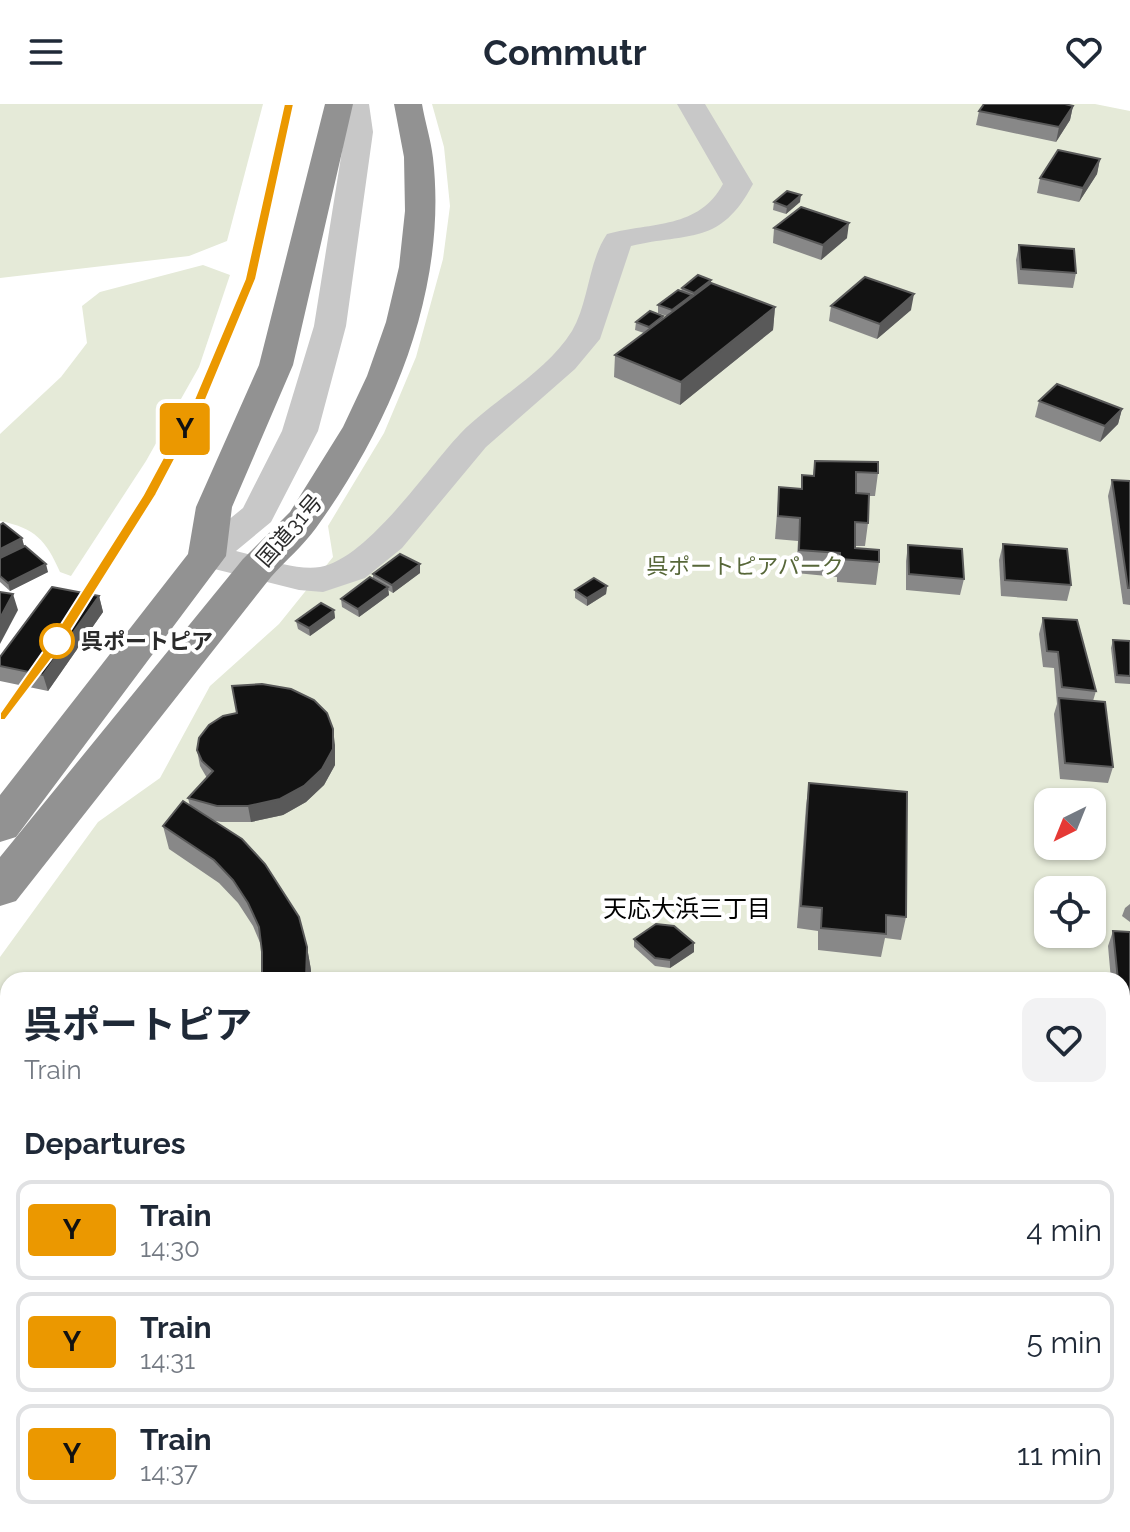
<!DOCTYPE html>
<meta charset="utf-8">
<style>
:root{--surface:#fff;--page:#f2f2f3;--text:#1f2937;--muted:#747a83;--line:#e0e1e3}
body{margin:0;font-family:Raleway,"Noto Sans JP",sans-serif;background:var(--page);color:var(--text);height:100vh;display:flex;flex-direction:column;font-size:30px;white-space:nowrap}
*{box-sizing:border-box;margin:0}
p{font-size:26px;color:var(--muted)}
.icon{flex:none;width:44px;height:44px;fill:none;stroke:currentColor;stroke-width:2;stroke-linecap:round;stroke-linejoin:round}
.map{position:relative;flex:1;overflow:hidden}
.panel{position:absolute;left:0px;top:868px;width:1130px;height:560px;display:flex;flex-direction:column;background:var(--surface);border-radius:24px 24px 0 0;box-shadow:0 2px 6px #0004}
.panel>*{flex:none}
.badge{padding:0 16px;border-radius:6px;font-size:28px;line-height:52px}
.needle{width:52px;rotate:223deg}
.fabs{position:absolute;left:1034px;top:684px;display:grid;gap:16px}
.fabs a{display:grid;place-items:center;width:72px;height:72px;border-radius:16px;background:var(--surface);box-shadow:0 2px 6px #0004;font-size:40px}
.map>.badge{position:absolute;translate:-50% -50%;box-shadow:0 0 0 4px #fff}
h2{padding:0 24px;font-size:30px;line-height:72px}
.round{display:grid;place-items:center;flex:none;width:84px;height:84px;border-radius:16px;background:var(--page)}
.overview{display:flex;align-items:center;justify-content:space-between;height:136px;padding:0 24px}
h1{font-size:38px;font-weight:700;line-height:60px}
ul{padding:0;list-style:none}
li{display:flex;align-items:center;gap:24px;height:100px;margin:0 16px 12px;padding:0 8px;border:4px solid var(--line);border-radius:16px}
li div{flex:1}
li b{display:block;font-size:30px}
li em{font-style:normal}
li .badge{min-width:88px;font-weight:700;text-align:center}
header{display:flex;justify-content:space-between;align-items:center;height:104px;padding:0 24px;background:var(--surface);font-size:36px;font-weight:700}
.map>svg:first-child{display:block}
.green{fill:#e5ead8;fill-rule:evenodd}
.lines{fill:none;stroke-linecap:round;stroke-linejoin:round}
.minor{fill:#c8c8c8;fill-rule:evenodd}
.highway{fill:#929292;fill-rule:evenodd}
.rail-far1{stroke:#808080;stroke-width:4;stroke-dasharray:6 4;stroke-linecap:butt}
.rail{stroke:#808080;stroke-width:6;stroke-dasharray:7 6;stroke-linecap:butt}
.wall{fill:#888}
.shaded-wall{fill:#595959}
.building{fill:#121212;stroke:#595959;stroke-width:2}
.line{fill:#eb9800;stroke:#fff;stroke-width:2}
.stop-dot{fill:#fff;stroke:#eb9800;stroke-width:4}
.labels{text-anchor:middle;stroke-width:8;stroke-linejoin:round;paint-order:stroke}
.street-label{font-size:22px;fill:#2b2b2b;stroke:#fff}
.park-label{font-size:22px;fill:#576739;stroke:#fff}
.stop-label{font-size:22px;font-weight:bold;fill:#2b2b2b;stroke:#fff;text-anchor:start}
.neighbourhood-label{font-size:24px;fill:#000;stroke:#fff}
</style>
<header><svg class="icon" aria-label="menu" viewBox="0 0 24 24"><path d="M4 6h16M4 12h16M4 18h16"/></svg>Commutr<svg class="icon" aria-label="heart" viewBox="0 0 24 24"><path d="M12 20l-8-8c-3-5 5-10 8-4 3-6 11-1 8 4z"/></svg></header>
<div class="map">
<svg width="1130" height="1428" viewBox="0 0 1130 1428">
<rect width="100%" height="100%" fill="#fff"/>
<g class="green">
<path d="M0 0H263L227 137 189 152 0 174Z"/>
<path d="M432 0H1095L1130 7V1247L1122 1246V876H8V1420H251L249 1428H0V853L98 718 160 674 210 582 279 520 333 453 328 422 384 329 416 253 443 155 450 102 444 43ZM1048 698H1092V742H1048ZM1048 786H1092V830H1048Z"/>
<path d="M203 161 230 171 199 263 146 357 71 472 60 468C46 436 35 424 0 417V330L61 273 87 239 82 202 100 188Z"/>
</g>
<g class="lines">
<g class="minor">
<path d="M341 0H369L373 28 346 222 318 327 271 418 236 447C261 453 295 467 320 463 367 455 427 365 460 330 494 295 546 269 572 227 589 198 588 158 607 130 652 118 699 125 723 80L677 0H705L753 80C720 142 690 128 631 142L600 235 575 265 486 343 402 444 365 474 323 488 299 486 194 460 188 452 194 444 243 404 282 327 314 222 345 28Z"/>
<path d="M1122 1245 1130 1246V1300L1122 1299Z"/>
<path d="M251 1420H311L309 1428H249Z"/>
</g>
<g class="highway">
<path d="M325 0H353L293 261 232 403 226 452 16 733 0 738V691L188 450 196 403 259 261Z"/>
<path d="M394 0H422C425 18 431 36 433 54 448 185 392 319 316 424 303 442 286 456 271 473L16 797 0 802V753L243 455 290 408 343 323 367 272 386 218 399 163 405 107 404 53Z"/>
</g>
<path class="rail-far1" d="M167 358 199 298 250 175 289 0"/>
<g class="rail">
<path d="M75 509 168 356"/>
<path d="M0 613 36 565"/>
</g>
</g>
<g class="wall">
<path d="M1073 2 1070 16 1056 38 976 21 979 7Z"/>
<path d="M1100 55 1097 70 1079 98 1037 89 1040 74Z"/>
<path d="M774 98H800L786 110 773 106Z"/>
<path d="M774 124 847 134 821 156 773 139Z"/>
<path d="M1019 141 1076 169 1073 184 1018 180 1016 156Z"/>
<path d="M711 176V179L775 203 773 226 680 301 614 273 615 251 644 229 635 226 636 218 663 212V215L667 212 658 209V201L681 187 682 184Z"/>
<path d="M831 202 911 206 877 235 829 217Z"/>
<path d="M1039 297 1122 305 1118 320 1100 338 1035 313Z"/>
<path d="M815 357 878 369 875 392H869L868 419 865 442H855V444L879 458 876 481 837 478V473L796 469 798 437 775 435 779 383 801 385 802 371 813 372Z"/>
<path d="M1112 376 1130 377V501L1123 500 1108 392Z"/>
<path d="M0 421 22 434 24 442 48 468 10 487 0 478Z"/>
<path d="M1003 440 1071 481 1067 497 1001 492 999 456Z"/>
<path d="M908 441 964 475 960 491 906 486V457Z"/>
<path d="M420 460V469L393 489 388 486 389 491 359 513 342 503 341 495 373 475V470Z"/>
<path d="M607 482 606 490 587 502 575 494V486Z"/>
<path d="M99 492 103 508 48 587 0 577V553Z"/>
<path d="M334 506 335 514 310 532 298 525 296 517Z"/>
<path d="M1043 514 1096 587 1093 597 1113 663 1108 679 1060 675 1054 610 1057 600 1054 564 1043 563 1039 530Z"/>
<path d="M1113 536 1130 537V580L1115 579 1111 544Z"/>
<path d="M335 641V661L324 681 306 698 283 711 251 718H221L211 716 307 843 311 866 262 848 261 841 253 822 238 799 219 779 169 745 163 722 190 702 188 694 207 674 200 662 197 646Z"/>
<path d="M809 679 906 813 901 836 885 834 881 853 818 846V827L797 824 806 702Z"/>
<path d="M1130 800V818L1122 812 1125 804Z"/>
<path d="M1113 827 1130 828V906L1122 905V876H1111L1108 842Z"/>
<path d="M634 835 694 839V848L670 864 655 862 634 843Z"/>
</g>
<g class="shaded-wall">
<path d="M1073 2 1070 16 1056 38 1059 23Z"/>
<path d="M1100 55 1097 70 1079 98 1083 84Z"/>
<path d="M801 91 800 98 786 110 787 103Z"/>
<path d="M849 119 847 134 821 156 823 141Z"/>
<path d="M711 176 710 184 694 196V189Z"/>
<path d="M914 190 911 206 877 235 880 220Z"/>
<path d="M775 203 773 226 680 301 681 278Z"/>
<path d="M1122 305 1118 320 1100 338 1105 322Z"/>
<path d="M22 434 24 442 0 455V445Z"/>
<path d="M46 460 48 468 10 487 8 479Z"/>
<path d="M420 460V469L393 489 392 481Z"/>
<path d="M607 482 606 490 587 502V494Z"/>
<path d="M388 483 389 491 359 513 358 505Z"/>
<path d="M13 490 18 506 0 540V514Z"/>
<path d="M99 492 103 508 48 587 43 571Z"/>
<path d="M334 506 335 514 310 532 309 524Z"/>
<path d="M333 625 335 641V661L324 681 306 698 283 711 251 718 248 702Z"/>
<path d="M694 839V848L670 864V856Z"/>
<path d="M307 843 311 866V876H306Z"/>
</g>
<g class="building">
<path d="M984 0H1065L1073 2 1059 23 979 7Z"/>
<path d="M1058 46 1100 55 1083 84 1040 74Z"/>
<path d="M787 87 801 91 787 103 774 98Z"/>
<path d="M801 103 849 119 823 141 774 124Z"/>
<path d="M1019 141 1074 145 1076 169 1021 165Z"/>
<path d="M698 171 711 176 694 189 682 184Z"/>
<path d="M865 173 914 190 880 220 831 202Z"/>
<path d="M711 179 775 203 681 278 615 251Z"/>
<path d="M678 186 692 191 672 206 658 201Z"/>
<path d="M650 207 663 212 649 223 636 218Z"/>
<path d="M1057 280 1122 305 1105 322 1039 297Z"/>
<path d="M815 357 878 358V369L856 368V389L869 390 868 419 855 418V444L879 446V458L840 455V449L799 446 800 414 778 412 779 383 802 385V371L814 372Z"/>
<path d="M1112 376 1130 377V484H1128Z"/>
<path d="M3 419 22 434 0 445V421Z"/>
<path d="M1003 440 1067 445 1071 481 1005 476Z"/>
<path d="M908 441 962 445 964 475 909 470Z"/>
<path d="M25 442 46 460 8 479 0 472V454Z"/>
<path d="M400 450 420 460 392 481 373 470Z"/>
<path d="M370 473 388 483 358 505 341 495Z"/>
<path d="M594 474 607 482 587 494 575 486Z"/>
<path d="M52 483 99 492 43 571 0 562V553Z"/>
<path d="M0 488 13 490 0 514Z"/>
<path d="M321 499 334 506 309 524 296 517Z"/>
<path d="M1043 514 1077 516 1096 587 1062 583 1058 548 1047 547Z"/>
<path d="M1113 536 1130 537V572L1117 571Z"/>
<path d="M262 580 291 585 314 596 327 609 333 625V645L322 665 304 682 280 695 248 702H217L188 694 213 667 202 657 197 646 199 634 209 621 223 612 237 609 232 582Z"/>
<path d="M1059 594 1105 598 1113 663 1065 659Z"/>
<path d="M809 679 907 688 906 813 886 811V830L821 824 822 804 801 802Z"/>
<path d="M183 697 242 735 265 760 299 813 307 843 306 876H262V848L259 823 248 799 233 776 214 756 163 722Z"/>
<path d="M656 820 674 822 694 839 670 856 655 854 634 835Z"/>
<path d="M1113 827 1130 828V890L1122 889V876H1118Z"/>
<path d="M370 1420H452L493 1426V1428H369Z"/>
</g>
<path class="line" d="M284 0H294L256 175 205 298 156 391 59 545 5 616H0V609L49 539 143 391 193 298 245 175Z"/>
<circle class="stop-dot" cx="57" cy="537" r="16"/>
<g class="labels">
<g class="street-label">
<text transform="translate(289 426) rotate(-49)" y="8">国道31号</text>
</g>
<g class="park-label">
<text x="745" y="470">呉ポートピアパーク</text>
</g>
<g class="stop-label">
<text x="81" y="545">呉ポートピア</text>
</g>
<g class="neighbourhood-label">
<text x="687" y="813">天応大浜三丁目</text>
</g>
</g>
</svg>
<div class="fabs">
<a><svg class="needle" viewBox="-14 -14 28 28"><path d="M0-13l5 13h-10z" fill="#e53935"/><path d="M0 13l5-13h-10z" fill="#747a83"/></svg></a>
<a><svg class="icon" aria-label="locate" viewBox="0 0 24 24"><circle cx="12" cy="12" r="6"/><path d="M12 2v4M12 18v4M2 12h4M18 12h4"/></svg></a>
</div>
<b class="badge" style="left:185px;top:325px;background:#eb9800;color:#111">Y</b>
<section class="panel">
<div class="overview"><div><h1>呉ポートピア</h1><p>Train</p></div><a class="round"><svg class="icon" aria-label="heart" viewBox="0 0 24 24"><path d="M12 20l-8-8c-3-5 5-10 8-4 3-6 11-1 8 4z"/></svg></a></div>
<h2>Departures</h2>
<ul>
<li><span class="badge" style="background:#eb9800;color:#111">Y</span><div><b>Train</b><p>14:30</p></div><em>4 min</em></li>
<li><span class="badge" style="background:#eb9800;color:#111">Y</span><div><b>Train</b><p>14:31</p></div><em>5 min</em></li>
<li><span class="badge" style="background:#eb9800;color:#111">Y</span><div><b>Train</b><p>14:37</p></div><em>11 min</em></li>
</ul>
</section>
</div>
